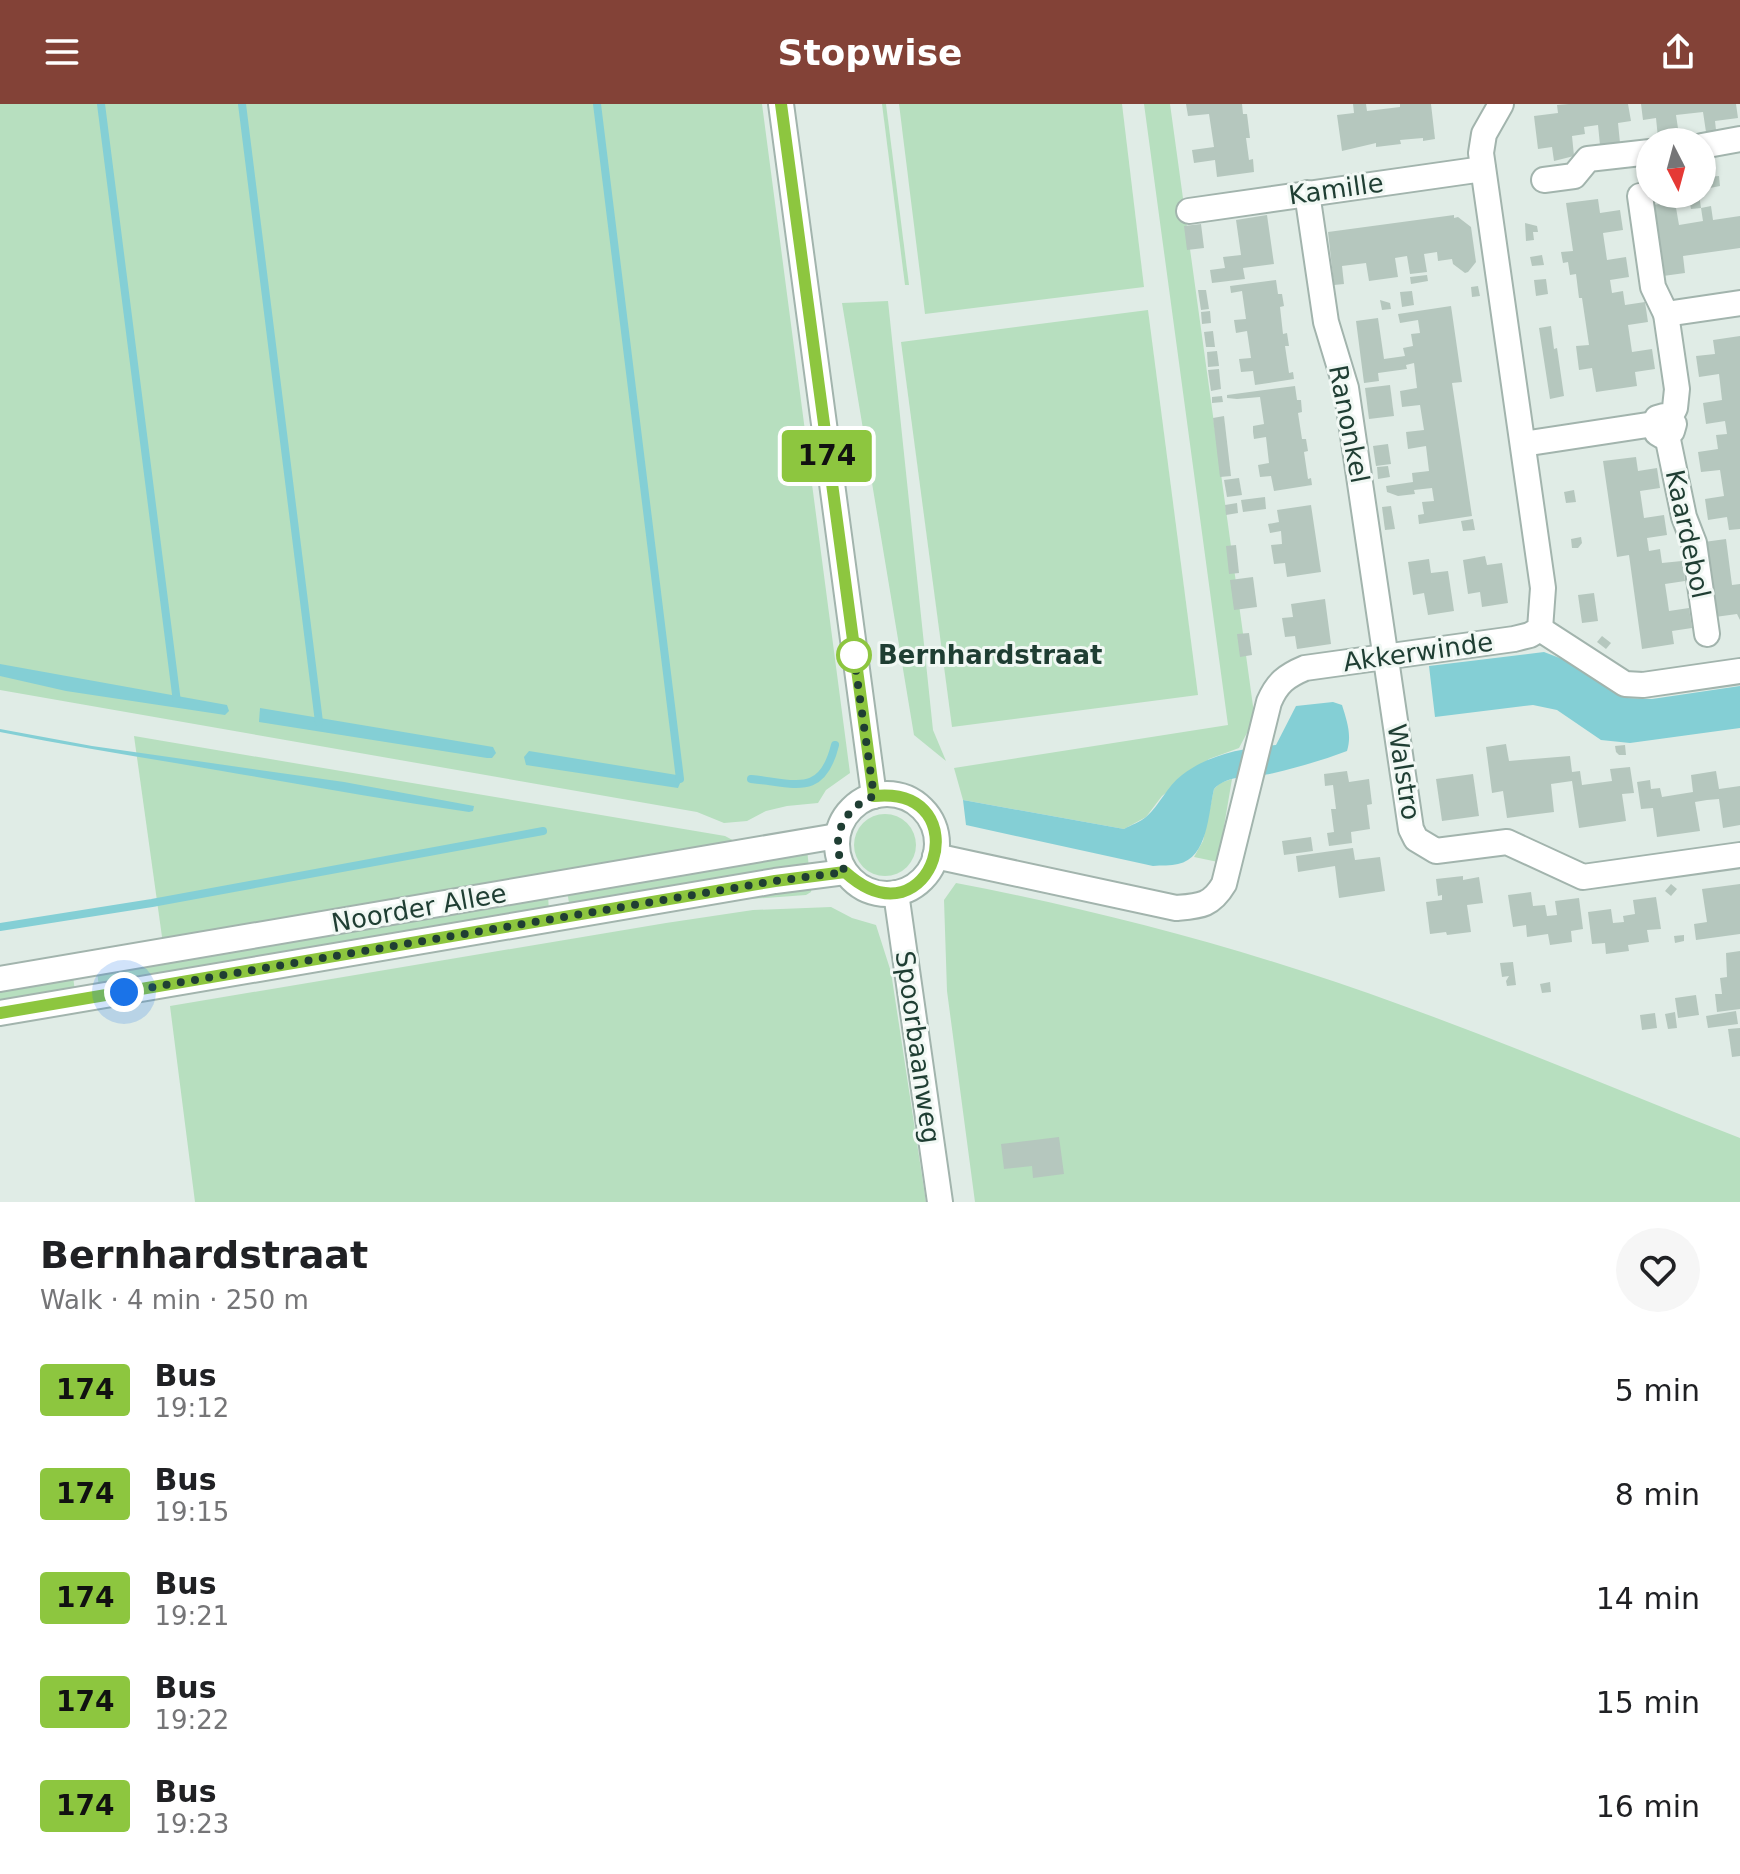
<!DOCTYPE html>
<meta charset="utf-8">
<style>
:root{--surface:#fff;--page:#f6f6f6;--text:#202124;--muted:#757577;--accent:#834237}
body{margin:0;font-family:"DejaVu Sans",sans-serif;background:var(--page);color:var(--text);height:100vh;display:flex;flex-direction:column;font-size:30px;white-space:nowrap}
*{box-sizing:border-box;margin:0}
p{font-size:26px;color:var(--muted)}
.icon{flex:none;width:44px;height:44px;fill:none;stroke:currentColor;stroke-width:2;stroke-linecap:round;stroke-linejoin:round}
.map{position:relative;height:1098px;overflow:hidden}
.sheet{display:flex;flex-direction:column;background:var(--surface);flex:1}
.sheet>*{flex:none}
.badge{padding:0 16px;border-radius:6px;font-size:28px;line-height:52px}
.needle{width:52px;rotate:174deg}
.controls{position:absolute;left:1636px;top:24px;display:grid;gap:16px}
.controls a{display:grid;place-items:center;width:80px;height:80px;border-radius:50%;background:var(--surface);box-shadow:0 2px 6px #0004;font-size:40px}
.you{position:absolute;width:40px;height:40px;margin:-20px;border:6px solid #fff;border-radius:50%;background:#1a73e8;box-shadow:0 0 0 12px #1a73e833}
.map>.badge{position:absolute;translate:-50% -50%;box-shadow:0 0 0 4px #fff}
.round{display:grid;place-items:center;flex:none;width:84px;height:84px;border-radius:42px;background:var(--page)}
.headline{display:flex;align-items:center;justify-content:space-between;height:136px;padding:0 40px}
h1{font-size:38px;font-weight:800;line-height:60px}
ul{padding:0;list-style:none}
li{display:flex;align-items:center;gap:24px;height:104px;padding:0 40px}
li div{flex:1}
li b{display:block;font-size:30px}
li em{font-style:normal}
li .badge{min-width:88px;font-weight:700;text-align:center}
header{display:flex;justify-content:space-between;align-items:center;height:104px;padding:0 40px;background:var(--accent);color:#fff;font-size:36px;font-weight:800}
.map>svg:first-child{display:block}
.green{fill:#b7dfbf}
.water{fill:#84cfd5}
.lines{fill:none;stroke-linecap:round;stroke-linejoin:round}
.stream{stroke:#84cfd5;stroke-width:8}
.building{fill:#b5c7be}
.minor-casing{stroke:#a2b4ad;stroke-width:28}
.minor{stroke:#fff;stroke-width:24}
.line-casing{stroke:#fff;stroke-width:18}
.line{stroke:#8dc63f;stroke-width:12}
.walk{stroke:#1f3e33;stroke-width:8;stroke-dasharray:0 14.4}
.stop-dot{fill:#fff;stroke:#8dc63f;stroke-width:4}
.labels{text-anchor:middle;stroke-width:6;stroke-linejoin:round;paint-order:stroke}
.street-label{font-size:26px;fill:#1f3e33;stroke:#f1f8f4}
.stop-label{font-size:26px;font-weight:bold;fill:#1f3e33;stroke:#f1f8f4;text-anchor:start}
</style>
<header><svg class="icon" aria-label="menu" viewBox="0 0 24 24"><path d="M4 6h16M4 12h16M4 18h16"/></svg>Stopwise<svg class="icon" aria-label="share" viewBox="0 0 24 24"><path d="M12 15V3M7 8l5-5 5 5M5 13v7h14v-7"/></svg></header>
<div class="map">
<svg width="1740" height="1098" viewBox="0 0 1740 1098">
<rect width="100%" height="100%" fill="#e0ece6"/>
<g class="green">
<path d="M0 0H762L850 669 826 686 818 699 787 702 766 707 747 717 724 719 697 708 674 704 0 586Z"/>
<path d="M882 0H886L909 181H905Z"/>
<path d="M899 0H1122L1144 183 925 210Z"/>
<path d="M1144 0H1170L1253 602 1257 610 1239 644 1209 655 1162 692 1146 713 1124 725 963 696 954 664 1228 621Z"/>
<path d="M888 197 933 626 946 657 914 631 842 199Z"/>
<path d="M1148 206 1198 591 952 623 901 238Z"/>
<path d="M134 632 725 732 742 741 163 840Z"/>
<path d="M1232 675 1218 758 1194 753 1203 737 1214 685 1220 679Z"/>
<circle cx="885" cy="741" r="31"/>
<path d="M807 745 809 764 570 805 567 787Z"/>
<path d="M956 779C1107 808 1257 848 1401 901 1515 942 1627 990 1740 1034V1098H975L947 887 944 796Z"/>
<path d="M812 782 811 788 806 791 710 798Z"/>
<path d="M548 791 549 808 99 884 97 867Z"/>
<path d="M831 803 852 814 876 821 891 868 926 1098H195L170 902 666 819 753 806Z"/>
<path d="M73 871 75 889 0 901V882Z"/>
</g>
<g class="water">
<path d="M1544 548 1570 558 1603 581 1627 594 1652 595 1740 582V624L1630 639 1601 636 1557 606 1533 601 1435 613 1429 562Z"/>
<path d="M0 560 227 601 229 607 225 611 66 587 0 572Z"/>
<path d="M1333 598 1342 601C1347 617 1352 631 1347 647 1323 656 1299 663 1274 669 1254 674 1229 669 1214 685 1208 710 1208 754 1178 760 1171 762 1161 761 1153 762L966 721 963 696 1124 725C1131 721 1140 718 1146 713 1160 701 1167 682 1182 671 1209 650 1243 644 1276 641L1296 602Z"/>
<path d="M260 604 493 643 496 649 492 654H487L259 618Z"/>
<path d="M0 625 92 642 344 678 474 702 473 707 469 708C386 696 305 681 222 667 148 654 74 643 0 628Z"/>
<path d="M529 647 683 672 678 684 526 661 524 653Z"/>
</g>
<g class="lines">
<g class="stream">
<path d="M101 0 177 598"/>
<path d="M242 0 319 618"/>
<path d="M597 0 680 675"/>
<path d="M751 675C795 679 822 694 835 641"/>
<path d="M0 823 152 799 543 727"/>
</g>
</g>
<g class="building">
<path d="M1186 0H1242L1243 10H1247L1250 34H1246L1249 56 1253 55 1254 68 1217 73 1215 56 1194 59 1192 46 1214 43 1209 10 1188 12Z"/>
<path d="M1353 0H1366L1367 7 1400 3V0H1431L1435 35 1423 37V34L1411 35 1400 36 1401 40 1376 43V39L1342 47 1337 11 1354 9Z"/>
<path d="M1569 0H1628L1631 17 1618 19 1620 39 1600 41 1598 21 1584 23 1585 30 1572 32 1574 52 1554 57 1552 43 1538 45 1534 12 1558 9 1557 1Z"/>
<path d="M1641 0H1736L1738 14 1715 17 1716 26 1706 28 1703 8 1676 11 1679 31 1658 34 1656 14 1643 16Z"/>
<path d="M1719 72 1720 82 1710 84 1708 73Z"/>
<path d="M1688 90H1699L1701 104 1691 105Z"/>
<path d="M1598 95 1600 109 1620 106 1623 126 1603 129 1607 156 1626 153 1629 173 1610 176 1612 189 1623 187 1625 201 1645 198 1648 218 1628 221 1632 248 1652 245 1655 265 1635 268 1637 282 1596 288 1592 264 1579 266 1576 242 1589 241 1582 194H1579L1576 170 1570 171 1568 158 1563 159 1561 148 1573 147 1566 99Z"/>
<path d="M1675 98 1679 121 1703 117 1701 104 1711 102 1713 116 1740 112V144L1683 152 1685 169 1663 172 1652 101Z"/>
<path d="M1267 111 1274 160 1243 164 1245 175 1212 179 1210 166 1225 164 1223 153 1241 151 1236 116Z"/>
<path d="M1454 111V114L1458 113 1471 123 1476 158 1468 168 1465 169 1453 160 1452 155 1438 157 1437 148 1424 150 1427 168 1410 170 1407 152 1395 154 1398 173 1369 177 1366 159 1342 162 1344 180 1334 181 1328 128Z"/>
<path d="M1525 119 1537 122 1538 128H1533L1534 136 1526 137Z"/>
<path d="M1201 120 1204 144 1187 146 1184 122Z"/>
<path d="M1542 151 1544 161 1532 162 1530 153Z"/>
<path d="M1427 171 1428 177 1411 180 1410 173Z"/>
<path d="M1546 175 1548 190 1536 192 1534 176Z"/>
<path d="M1276 176 1278 190H1282L1284 202 1280 203 1283 230 1287 229 1289 242H1285L1289 269 1293 268 1294 275 1255 281 1253 267 1241 268 1239 255 1251 254 1247 227 1236 229 1234 216 1246 215 1242 187 1231 189 1230 182Z"/>
<path d="M1478 182 1480 192 1472 193 1471 183Z"/>
<path d="M1198 186H1206L1209 205 1201 206Z"/>
<path d="M1412 187 1414 201 1402 203 1400 188Z"/>
<path d="M1380 196 1390 199 1391 205 1382 206Z"/>
<path d="M1451 202 1462 278 1452 279 1472 412 1419 420 1418 411 1424 410 1422 398 1434 397 1432 384 1414 386 1415 390 1398 392 1387 388 1386 382 1413 378 1412 369 1429 367 1426 342 1408 345 1406 328 1424 326 1420 301 1402 303 1400 287 1417 284 1414 259 1406 261 1407 265 1378 269 1379 277 1364 279 1356 217 1378 214 1384 255 1405 252 1403 244 1413 242 1411 230 1420 229 1418 216 1400 219 1398 210Z"/>
<path d="M1210 207 1211 219 1202 220 1201 208Z"/>
<path d="M1551 222 1554 245 1557 244 1564 292 1550 295 1539 224Z"/>
<path d="M1213 227 1215 243H1206L1204 228Z"/>
<path d="M1740 232V425L1729 426 1727 413 1708 416 1705 395 1724 392 1720 366 1701 368 1698 348 1718 345 1716 331 1727 330 1725 317 1706 320 1703 299 1722 296 1719 270 1699 273 1696 252 1715 250 1713 236Z"/>
<path d="M1217 247 1219 262 1208 263 1207 248Z"/>
<path d="M1219 265 1221 285 1211 287 1208 266Z"/>
<path d="M1390 281 1394 312 1369 315 1365 284Z"/>
<path d="M1295 282 1297 296H1301L1302 308 1298 309 1302 335H1306L1308 347 1304 348 1308 375 1311 374 1312 381 1274 387 1271 372 1260 373 1258 361 1269 359 1266 333 1254 335 1253 328V322L1264 320 1260 293 1237 295 1227 294V291Z"/>
<path d="M1222 292 1223 298 1212 299V293Z"/>
<path d="M1224 312 1231 372 1220 373 1213 314Z"/>
<path d="M1388 340 1391 360 1376 362 1373 342Z"/>
<path d="M1636 353 1638 367 1657 364 1660 384 1640 387 1644 414 1664 411 1667 431 1647 434 1649 447 1660 445 1662 459 1682 457 1685 477 1665 480 1667 493 1669 507 1689 504 1692 524 1672 527 1674 540 1642 545 1629 451 1617 453 1603 357Z"/>
<path d="M1388 362 1390 373 1378 375 1377 363Z"/>
<path d="M1239 374 1242 391 1227 393 1224 376Z"/>
<path d="M1574 386 1576 398 1566 399 1564 388Z"/>
<path d="M1265 393 1266 405 1243 408 1241 396Z"/>
<path d="M1237 399 1238 409 1226 411 1225 401Z"/>
<path d="M1311 401 1321 468 1287 473 1285 459 1274 460 1271 441 1282 440 1281 427 1270 429 1268 420 1279 418 1277 406Z"/>
<path d="M1391 402 1395 425 1385 426 1382 403Z"/>
<path d="M1473 415 1475 426 1463 427 1461 417Z"/>
<path d="M1581 433 1582 439 1578 444H1572L1571 435Z"/>
<path d="M1726 435 1732 481 1740 480V516L1737 510 1715 513 1704 438Z"/>
<path d="M1236 441 1239 469 1229 470 1226 442Z"/>
<path d="M1485 452 1487 461 1502 459 1508 499 1482 503 1480 488 1468 490 1463 456Z"/>
<path d="M1429 455 1431 469 1448 467 1454 507 1428 511 1424 489 1413 491 1408 458Z"/>
<path d="M1253 473 1257 503 1234 506 1230 476Z"/>
<path d="M1594 489 1598 517 1582 519 1578 491Z"/>
<path d="M1325 495 1331 540 1297 545 1295 532 1285 533 1282 514 1293 513 1291 500Z"/>
<path d="M1249 529 1252 551 1240 553 1237 530Z"/>
<path d="M1602 532 1611 539 1606 545 1597 538Z"/>
<path d="M1506 640 1509 657 1570 652 1572 668 1580 667 1582 681 1612 677 1610 665 1630 663 1634 689 1622 690 1626 717 1579 724 1572 677 1551 680 1554 708 1507 714 1503 687 1492 689 1486 643Z"/>
<path d="M1625 641 1626 651H1619L1616 648 1615 642Z"/>
<path d="M1347 667 1349 678 1369 675 1372 700 1367 701 1370 725 1351 728 1352 739 1329 742 1327 729 1334 728 1331 705H1336L1333 681 1325 682 1324 670Z"/>
<path d="M1716 667 1719 685 1740 682V721L1723 724 1719 695 1707 696 1695 698 1700 727 1657 733 1653 704 1641 705 1637 678 1650 676 1651 685 1660 684 1662 693 1693 688 1691 671Z"/>
<path d="M1473 670 1479 712 1442 717 1436 675Z"/>
<path d="M1311 733 1313 747 1284 751 1282 737Z"/>
<path d="M1353 744 1355 756 1380 753 1385 787 1339 794 1335 762 1298 768 1296 752Z"/>
<path d="M1463 772V776L1479 773 1483 799 1467 801 1471 828 1447 831 1446 828 1430 830 1426 798 1442 796V791L1438 792 1436 775Z"/>
<path d="M1671 780 1677 785 1671 792 1665 787Z"/>
<path d="M1740 780V830L1696 836 1694 820 1707 818 1702 785Z"/>
<path d="M1531 788 1533 802 1545 801 1547 812 1557 811 1555 797 1579 794 1583 825 1571 827 1572 838 1550 841 1548 830 1527 833 1526 821 1513 823 1508 791Z"/>
<path d="M1656 793 1661 825 1647 826 1649 838 1628 841 1629 847 1606 850 1605 839 1592 840 1588 808 1611 805 1613 819 1624 818 1623 812 1635 810 1633 796Z"/>
<path d="M1684 831V837L1675 839 1674 832Z"/>
<path d="M1740 847V905L1717 908 1715 890H1722L1720 874 1727 873 1726 849Z"/>
<path d="M1513 858 1516 881 1507 882 1506 877 1509 872 1502 873 1500 859Z"/>
<path d="M1550 878 1551 888 1542 889 1540 880Z"/>
<path d="M1696 891 1699 911 1678 914 1675 894Z"/>
<path d="M1736 907 1738 920 1708 924 1706 912Z"/>
<path d="M1675 908 1677 924 1668 925 1665 910Z"/>
<path d="M1655 909 1657 924 1642 926 1640 911Z"/>
<path d="M1740 924V952L1732 953 1728 925Z"/>
<path d="M1059 1033 1064 1070 1033 1074 1032 1062 1004 1065 1001 1040Z"/>
</g>
<g class="lines">
<g class="minor-casing">
<g id="minor">
<path d="M781 0 874 692"/>
<path d="M1702 42 1740 35"/>
<path d="M1544 76 1574 72 1588 55 1650 48"/>
<path d="M1307 89 1326 218 1346 284 1411 725 1416 735 1436 747 1507 738 1583 773 1740 751"/>
<path d="M1640 92 1653 183 1666 210 1677 285 1675 304 1670 314 1674 320 1672 327 1662 332 1657 329 1654 320 1657 314 1664 312 1670 314"/>
<path d="M1189 107 1483 65"/>
<path d="M1666 210 1740 199"/>
<path d="M1667 331 1684 413 1694 439 1707 530"/>
<path d="M1523 340 1654 320"/>
<path d="M1540 525 1625 580 1643 581 1740 567"/>
<circle cx="887" cy="740" r="50"/>
<path d="M935 752 1176 804C1200 802 1211 802 1224 780L1269 598C1277 579 1286 572 1305 564L1514 535 1530 531 1540 525 1543 484 1481 49 1484 30 1501 0"/>
<path d="M896 789 940 1098"/>
<path d="M0 875 837 732"/>
<path d="M0 909 775 777 845 768"/>
</g>
</g>
<use href="#minor" class="minor"/>
</g>
<g class="lines">
<g class="line-casing">
<path id="line" d="M0 909 775 777 845 768C933 847 982 681 874 692L781 0"/>
</g>
<use href="#line" class="line"/>
<path class="walk" d="M124 888 775 777 845 768C829 735 841 706 874 692L853 546 854 551"/>
</g>
<circle class="stop-dot" cx="854" cy="551" r="16"/>
<g class="labels">
<g class="street-label">
<text transform="translate(1336 85) rotate(-8)" y="9">Kamille</text>
<text transform="translate(1349 320) rotate(79)" y="9">Ranonkel</text>
<text transform="translate(1688 430) rotate(78)" y="9">Kaardebol</text>
<text transform="translate(1418 548) rotate(-8)" y="9">Akkerwinde</text>
<text transform="translate(1404 668) rotate(81)" y="9">Walstro</text>
<text transform="translate(419 804) rotate(-10)" y="9">Noorder Allee</text>
<text transform="translate(918 943) rotate(82)" y="9">Spoorbaanweg</text>
</g>
<g class="stop-label">
<text x="878" y="560">Bernhardstraat</text>
</g>
</g>
</svg>
<div class="controls">
<a><svg class="needle" viewBox="-14 -14 28 28"><path d="M0-13l5 13h-10z" fill="#e53935"/><path d="M0 13l5-13h-10z" fill="#757577"/></svg></a>
</div>
<div class="you" style="left:124px;top:888px"></div>
<b class="badge" style="left:827px;top:352px;background:#8dc63f;color:#111">174</b>
</div>
<section class="sheet">
<div class="headline"><div><h1>Bernhardstraat</h1><p>Walk · 4 min · 250 m</p></div><a class="round"><svg class="icon" aria-label="heart" viewBox="0 0 24 24"><path d="M12 20l-8-8c-3-5 5-10 8-4 3-6 11-1 8 4z"/></svg></a></div>
<ul>
<li><span class="badge" style="background:#8dc63f;color:#111">174</span><div><b>Bus</b><p>19:12</p></div><em>5 min</em></li>
<li><span class="badge" style="background:#8dc63f;color:#111">174</span><div><b>Bus</b><p>19:15</p></div><em>8 min</em></li>
<li><span class="badge" style="background:#8dc63f;color:#111">174</span><div><b>Bus</b><p>19:21</p></div><em>14 min</em></li>
<li><span class="badge" style="background:#8dc63f;color:#111">174</span><div><b>Bus</b><p>19:22</p></div><em>15 min</em></li>
<li><span class="badge" style="background:#8dc63f;color:#111">174</span><div><b>Bus</b><p>19:23</p></div><em>16 min</em></li>
</ul>
</section>
